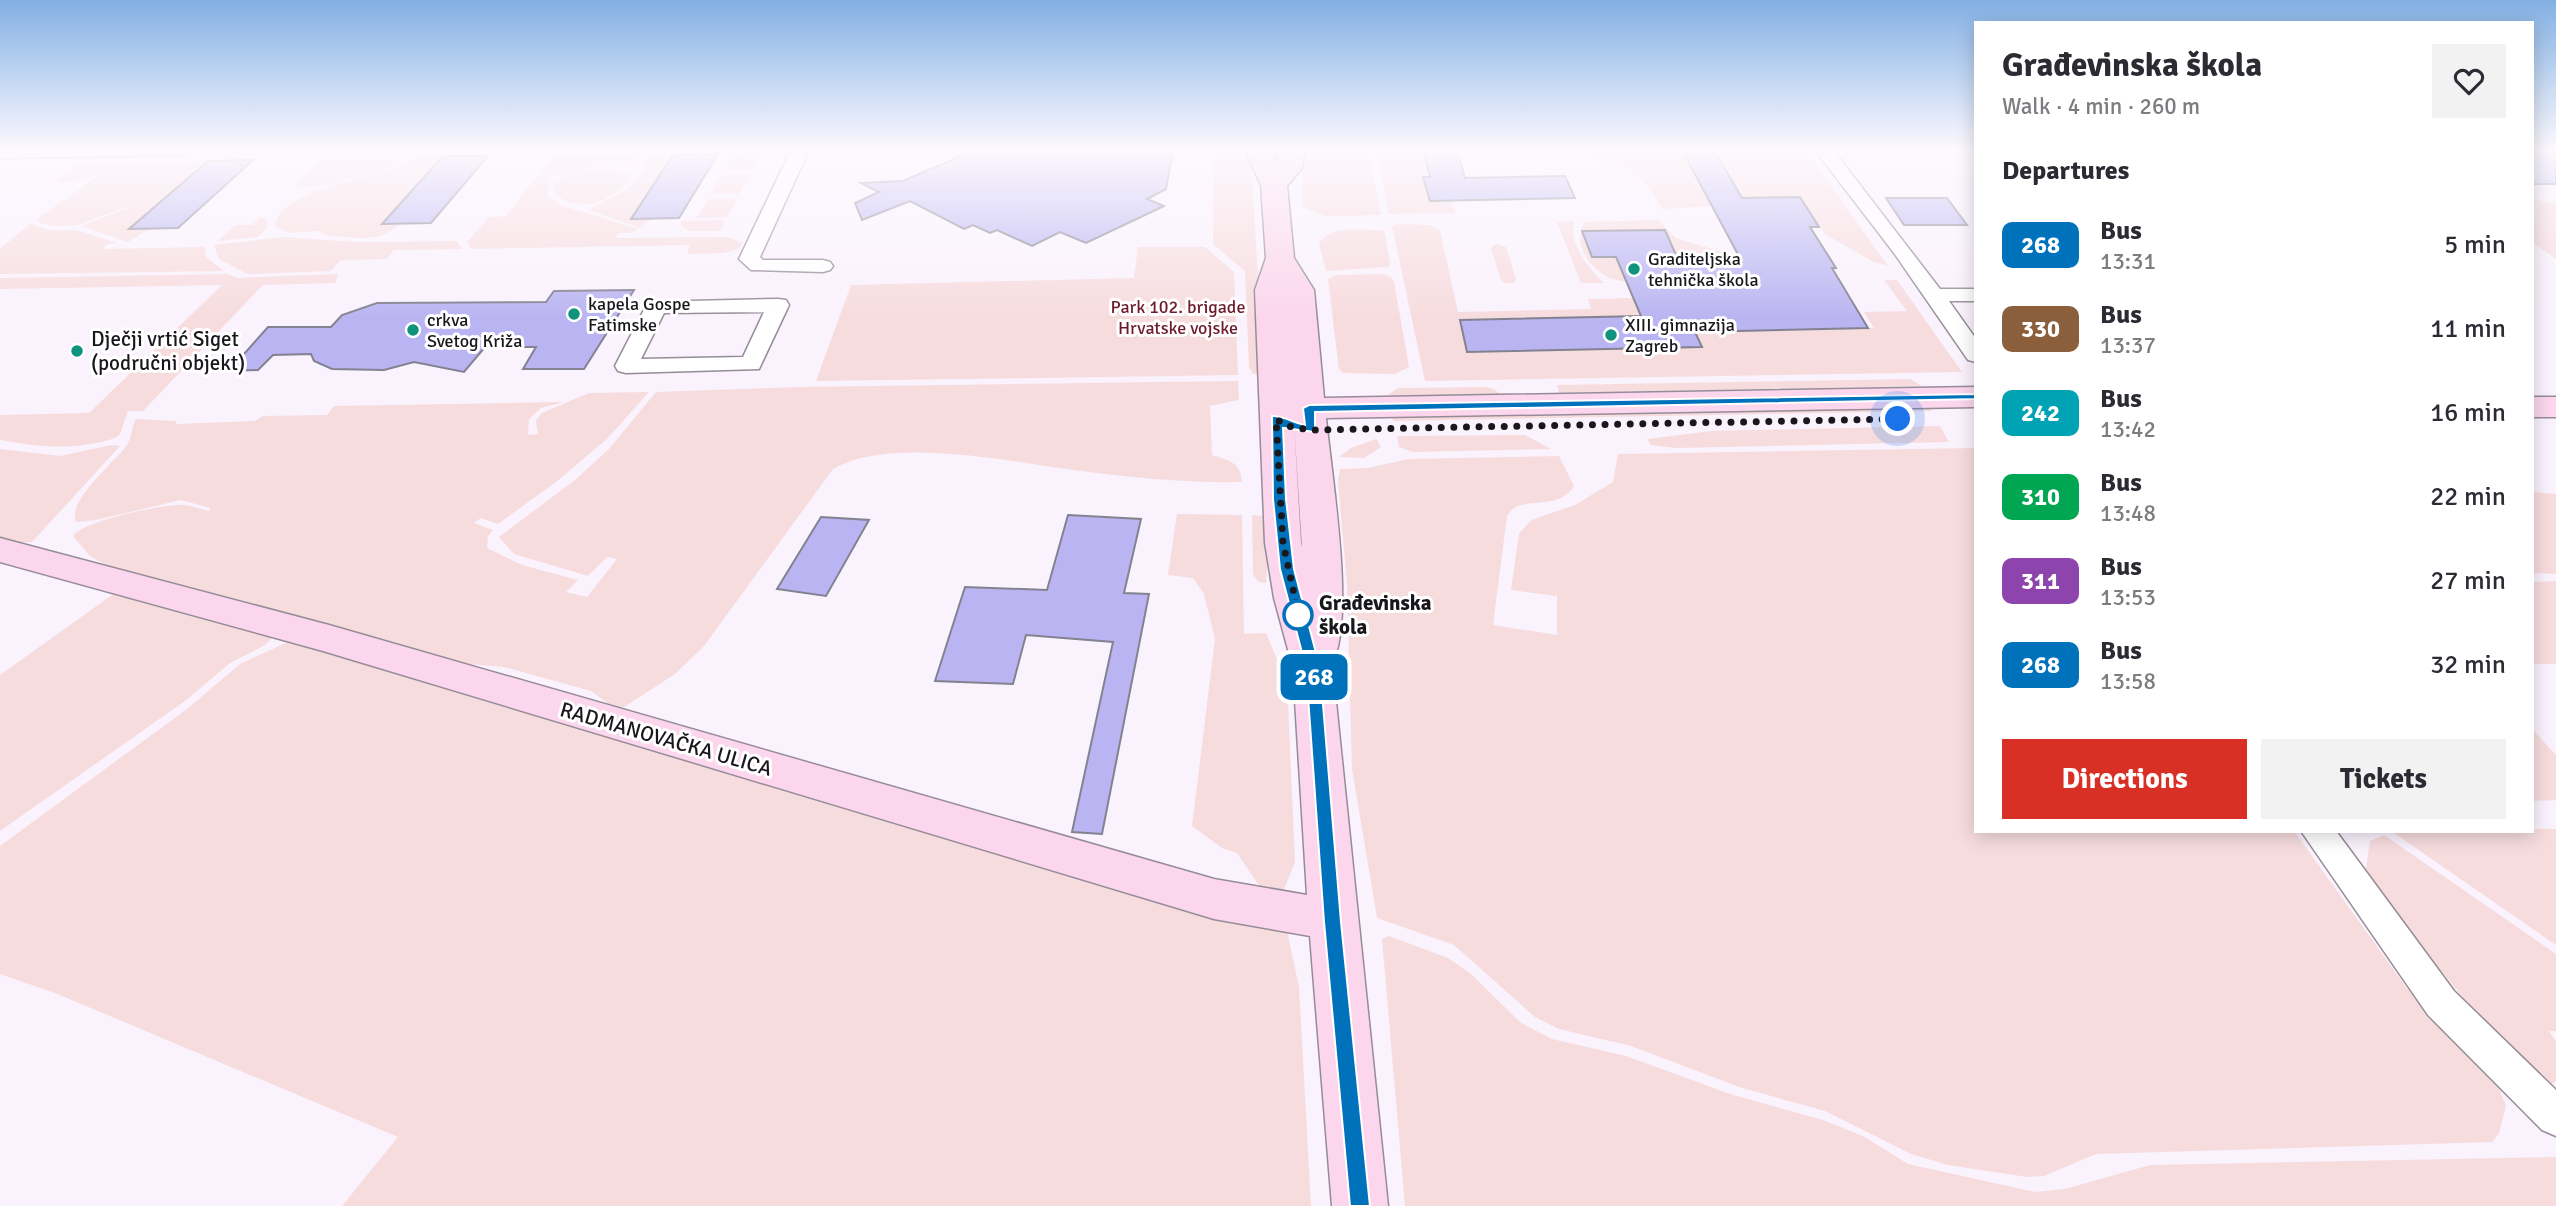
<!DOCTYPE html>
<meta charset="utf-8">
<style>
:root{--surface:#fff;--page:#f2f2f3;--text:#2b2b33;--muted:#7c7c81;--accent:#d93025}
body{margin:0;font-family:Signika,sans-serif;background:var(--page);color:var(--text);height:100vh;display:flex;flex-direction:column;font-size:26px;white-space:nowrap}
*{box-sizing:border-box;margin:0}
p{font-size:23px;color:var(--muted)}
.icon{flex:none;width:38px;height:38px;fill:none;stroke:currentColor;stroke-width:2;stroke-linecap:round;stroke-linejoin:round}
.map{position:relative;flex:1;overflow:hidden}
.details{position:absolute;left:1974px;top:21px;width:560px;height:812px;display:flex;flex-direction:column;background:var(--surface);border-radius:0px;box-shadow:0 4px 18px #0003}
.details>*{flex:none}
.badge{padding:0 14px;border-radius:10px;font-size:24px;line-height:46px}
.you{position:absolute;width:35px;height:35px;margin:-18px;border:5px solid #fff;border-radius:50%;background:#1a73e8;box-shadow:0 0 0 10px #1a73e833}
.map>.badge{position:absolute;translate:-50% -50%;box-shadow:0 0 0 4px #fff}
h2{padding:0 28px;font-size:26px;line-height:63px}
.round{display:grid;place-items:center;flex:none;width:74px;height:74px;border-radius:0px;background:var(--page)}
.headline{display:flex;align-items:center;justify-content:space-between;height:119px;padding:0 28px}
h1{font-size:33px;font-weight:800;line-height:52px}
.primary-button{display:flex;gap:14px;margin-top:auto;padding:14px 28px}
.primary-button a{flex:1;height:80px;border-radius:0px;background:var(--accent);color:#fff;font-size:28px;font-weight:800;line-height:80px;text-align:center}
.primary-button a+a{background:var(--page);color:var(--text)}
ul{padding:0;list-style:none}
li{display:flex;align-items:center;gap:21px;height:84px;padding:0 28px}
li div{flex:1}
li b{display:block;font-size:26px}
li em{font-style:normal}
li .badge{min-width:77px;font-weight:700;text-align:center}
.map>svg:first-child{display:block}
.green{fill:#f7dcde}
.building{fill:#bab5f2;stroke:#838290;stroke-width:2}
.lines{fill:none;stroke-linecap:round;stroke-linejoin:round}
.street-casing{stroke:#958c98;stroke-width:3}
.secondary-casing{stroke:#958c98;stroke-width:3}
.street{fill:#fff;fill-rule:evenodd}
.secondary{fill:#fbd6ed;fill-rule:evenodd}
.line{fill:#0072bc;stroke:#fff;stroke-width:2}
.walk{stroke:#1a171c;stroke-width:7;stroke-dasharray:0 12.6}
.poi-dot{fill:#10937c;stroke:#fff;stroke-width:2.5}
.stop-dot{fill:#fff;stroke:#0072bc;stroke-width:3.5}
.labels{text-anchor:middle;stroke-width:6;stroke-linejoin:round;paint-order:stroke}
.far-poi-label{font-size:18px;fill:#1a171c;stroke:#fff;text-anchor:start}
.far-park-label{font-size:18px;fill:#6e1b2e;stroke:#fff}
.poi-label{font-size:21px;fill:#1a171c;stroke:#fff;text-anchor:start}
.stop-label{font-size:21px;font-weight:bold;fill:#1a171c;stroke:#fff;text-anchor:start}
.street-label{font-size:21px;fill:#1a171c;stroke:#fff}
</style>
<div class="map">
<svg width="2556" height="1206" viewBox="0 0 2556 1206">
<rect width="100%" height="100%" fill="#faf2fd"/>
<g class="green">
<path d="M1213 150H1251L1263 374H1253L1249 367 1245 271 1213 244Z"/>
<path d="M1302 150H1368L1381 215 1325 216 1303 207Z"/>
<path d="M1376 150H1423L1428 168 1435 176 1424 177 1430 201H1451L1455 213 1389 214Z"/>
<path d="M1586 150H1805L1888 266 1874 262 1825 234 1800 197 1742 198 1713 150 1682 151 1713 206 1662 209C1640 169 1630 169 1589 155Z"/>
<path d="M756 153 760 154 752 170H725L734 154Z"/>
<path d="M637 155 639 164 636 168C597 157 575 179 539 173L551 159 538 157Z"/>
<path d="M673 155 632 218 651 219 641 228 588 210 628 189 644 170 649 156Z"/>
<path d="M441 158C425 186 410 230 375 237 359 240 341 236 325 235L320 231 289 233 276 227C271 195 367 177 390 170 397 167 402 161 409 159 417 155 432 158 441 158Z"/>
<path d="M402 159C385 174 318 188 295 187L319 161Z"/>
<path d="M207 162 130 228 149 229 128 242 81 226 128 208 126 207 77 225 55 226 40 223 37 219 101 174 69 182H55L79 164Z"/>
<path d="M586 170 627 172 632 177C613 200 580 217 555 193L554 186 564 176Z"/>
<path d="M722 174H750L739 194H711Z"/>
<path d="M538 175 549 176 548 196 560 205 638 229 631 233H619L616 238 727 237 743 243 738 249 724 253 687 254 690 245 471 249 467 242 489 217 506 216Z"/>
<path d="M2532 196 2542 202H2556V259L2532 242Z"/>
<path d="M708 199H737L727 217 697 218Z"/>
<path d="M261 217 266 219 267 228 258 237 218 241 235 225H252Z"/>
<path d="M725 220 720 231H691L681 226V221Z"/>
<path d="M1658 220 1676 238 1741 258 1761 261 1680 264 1665 230 1582 231 1592 257H1616L1626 281C1600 282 1568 248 1585 222Z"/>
<path d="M1574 221C1569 245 1588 268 1604 283H1581L1557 222Z"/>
<path d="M31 223 48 230H77L117 243 107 244 102 249 205 247 206 257 224 271 0 274V249Z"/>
<path d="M1396 224 1430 225 1440 231 1458 312 1591 309 1588 299 1633 298 1641 316 1460 320 1468 352 1701 347 1693 327H1727L1730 331H1766L1800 326 1803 330 1874 328 1864 312 1907 311 1884 280H1897L1962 372 1425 381 1392 226Z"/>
<path d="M1384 230 1390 263 1388 267 1326 271 1319 244C1330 224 1364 231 1384 230Z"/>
<path d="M283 237 358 242 457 241 462 249 394 250 386 259 341 260 330 271 248 274 219 259 214 245Z"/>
<path d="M1496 244 1506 247 1516 279 1514 283H1505L1501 280 1491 248Z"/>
<path d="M1138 247H1205L1234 272 1238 375 816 381 851 285 1134 278Z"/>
<path d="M227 274 238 278 338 274 336 283 263 285 143 411H128L120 434 115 438C75 451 40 447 0 440V415L89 413 222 285 0 289V278Z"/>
<path d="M1384 274 1391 277 1394 282 1409 367 1395 374 1343 373 1339 369 1328 279 1336 275Z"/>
<path d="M1910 379 1922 386 1559 393 1557 385Z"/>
<path d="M1238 381 1239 400 1210 406 1212 455C1229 460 1241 463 1242 482 1188 483 1135 478 1081 471 1015 463 892 435 833 469L704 646 675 674 624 707 616 709 591 691 504 667 456 663 111 568 90 556 73 536C83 521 157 506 177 505 187 504 199 509 209 511L210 508 181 500 96 520 76 522C67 500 114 463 127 445 132 438 131 427 136 419L176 421V424L255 421 263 416 327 415 334 406 564 402 541 408 529 419 528 435 538 434 536 421 542 413 589 393 649 392 607 439 556 482 498 524 481 518 474 523 493 530 488 536 487 548 522 565 578 580 566 592 587 597 617 559 607 557 588 576 514 554 499 537 575 480 609 449 656 392 801 387Z"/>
<path d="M1486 387 1494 389 1500 394 1390 396 1389 394 1398 388Z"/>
<path d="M1929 407 1932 411 1393 421 1392 417Z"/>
<path d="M1940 426 1949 442 1676 448 1651 445 1647 439 1711 431Z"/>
<path d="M1525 435 1551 449 1413 452 1399 447 1397 436Z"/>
<path d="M1376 439 1381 447 1364 458 1339 457 1351 448Z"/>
<path d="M111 445 120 446 32 542 22 543 0 537V449L60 456Z"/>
<path d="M1976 448V831H2294L2406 987 2497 1083 2506 1106 2499 1133 2492 1142 2096 1154 2044 1176 2027 1177 1948 1165 1911 1154 1825 1111 1739 1087 1631 1046 1559 1029 1535 1017 1454 945 1377 918 1352 769 1347 585 1338 480 1340 469 1368 468 1408 459 1559 456 1574 486C1558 513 1519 493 1507 516L1493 625 1557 635V596L1511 590 1519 534 1531 520 1575 505 1613 482 1618 454Z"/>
<path d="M2532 492 2556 494V574L2532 573Z"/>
<path d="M1177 514 1242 515 1244 634 1266 633 1282 672 1288 703 1295 862 1283 892 1260 887 1237 853 1222 848 1192 826 1215 639 1204 594 1193 578 1168 575Z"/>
<path d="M1252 515 1271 517 1266 583 1258 582 1253 574Z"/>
<path d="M2556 581V664H2532V582Z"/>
<path d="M119 590 275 635 265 645 230 663 185 701 0 831V675Z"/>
<path d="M290 641 1286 926 1299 987 1311 1206H342L398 1137 55 993 0 974V846L187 709 240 664Z"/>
<path d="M2532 729 2556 755V800L2532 801Z"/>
<path d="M2532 829H2556V945L2394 833Z"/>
<path d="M2384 835 2556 954V1031H2549L2556 1042V1081L2552 1084 2481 1020 2414 937 2366 869 2370 841Z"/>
<path d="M1389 936 1448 958 1470 973 1521 1023 1552 1039 1626 1056 1730 1094 1823 1120 1863 1136 1908 1164 2035 1192 2065 1189 2150 1165 2556 1157V1206H1405L1382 939Z"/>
</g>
<g class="building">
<path d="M975 150H1111L1118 152 1124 150H1173L1166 189 1147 199 1164 206 1086 243 1060 232 1032 246 997 230 990 233 973 225 964 229 910 201 862 220 855 203 879 192 861 183 903 181Z"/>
<path d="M1423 150H1457L1465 178 1565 176 1575 198 1430 201 1423 177H1430Z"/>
<path d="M1682 150H1714L1742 198 1800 197 1819 227H1810L1836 268H1832L1868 328 1695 332 1702 347 1467 352 1460 320 1641 316 1616 257H1592L1582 231 1665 230 1680 264 1742 262Z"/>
<rect x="2532" y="150" width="24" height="34"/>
<path d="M718 154 679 218 631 219 673 155Z"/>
<path d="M443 156H488L431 223 382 224Z"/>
<path d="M253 160 178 228 129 229 208 161Z"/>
<path d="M1886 198H1947L1967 225H1904Z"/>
<path d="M634 290 584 369H523L536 347H485L464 372 414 362 384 370 332 369 314 361 311 354 273 355 258 370 229 371 268 327H331L342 315 377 303 546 302 554 291Z"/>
<path d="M1068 515 1141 519 1124 593 1149 594 1102 834 1072 832 1113 642 1026 635 1013 684 935 681 965 587 1047 590Z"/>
<path d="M821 517 869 520 826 596 777 589Z"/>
</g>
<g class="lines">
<g class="street-casing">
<g id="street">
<path d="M0 150H193L184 155 0 158Z"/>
<path d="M791 150H809L760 257 763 260H823L830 262 833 266 830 270 823 272 751 270 739 259Z"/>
<path d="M1815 150H1833L1940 289H1976V301H1949L1976 339V362L1968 360 1894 253Z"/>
<path d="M778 299 786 300 789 305 759 369 626 373 618 371 615 366 648 302ZM764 312 743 357 641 359 664 313Z"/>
<path d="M2301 831H2336L2454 991 2556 1090V1136L2542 1130 2428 1015Z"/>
</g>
</g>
<g class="secondary-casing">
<g id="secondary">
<path d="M1248 150H1273L1277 164 1280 150H1305L1302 168 1287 186 1294 258 1314 290 1324 398 1976 387V407L1326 418C1331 471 1356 621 1332 663L1388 1206H1332L1310 936 1214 919 323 651 0 562V538L329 625 1214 879 1307 895 1293 668 1274 598 1265 543 1255 290 1266 258 1261 185 1248 157ZM1294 423 1302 547 1301 543Z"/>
<rect x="2532" y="397" width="24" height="20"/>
</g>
</g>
<use href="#street" class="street"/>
<use href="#secondary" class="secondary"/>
</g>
<linearGradient id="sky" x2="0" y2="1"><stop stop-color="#82b0e4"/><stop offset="0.47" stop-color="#fdf9fe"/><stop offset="1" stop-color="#fdf9fe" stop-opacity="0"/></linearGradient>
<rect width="2556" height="318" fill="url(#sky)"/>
<path class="line" d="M1976 394 1980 395V399L1315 412V432L1283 428 1286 499 1294 569 1320 668 1341 922 1370 1206H1350L1324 922 1306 668 1280 569 1273 499 1272 416C1282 415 1294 423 1305 425L1303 408 1309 405Z"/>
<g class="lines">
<path class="walk" d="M1298 615 1300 621 1283 543 1276 419 1287 426 1311 430 1898 419"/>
</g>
<g class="poi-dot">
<circle cx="1634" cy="269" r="7"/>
<circle cx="574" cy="314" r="7"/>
<circle cx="413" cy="330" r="7"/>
<circle cx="1611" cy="335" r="7"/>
<circle cx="77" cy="351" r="7"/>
</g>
<circle class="stop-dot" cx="1298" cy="615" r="14"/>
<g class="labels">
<g class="far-poi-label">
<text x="1648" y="265">Graditeljska<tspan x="1648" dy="21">tehnička škola</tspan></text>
<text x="588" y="310">kapela Gospe<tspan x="588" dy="21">Fatimske</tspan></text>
<text x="427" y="326">crkva<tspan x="427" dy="21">Svetog Križa</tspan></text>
<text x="1625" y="331">XIII. gimnazija<tspan x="1625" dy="21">Zagreb</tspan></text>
</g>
<g class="far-park-label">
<text x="1178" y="313">Park 102. brigade<tspan x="1178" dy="21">Hrvatske vojske</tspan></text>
</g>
<g class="poi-label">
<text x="91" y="346">Dječji vrtić Siget<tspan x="91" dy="24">(područni objekt)</tspan></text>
</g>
<g class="stop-label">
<text x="1319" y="610">Građevinska<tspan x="1319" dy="24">škola</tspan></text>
</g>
<g class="street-label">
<text transform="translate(666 739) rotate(16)" y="7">RADMANOVAČKA ULICA</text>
</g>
</g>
</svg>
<div class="you" style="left:1898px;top:419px"></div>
<b class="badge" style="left:1314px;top:677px;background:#0072bc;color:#fff">268</b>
<section class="details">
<div class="headline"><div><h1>Građevinska škola</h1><p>Walk · 4 min · 260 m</p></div><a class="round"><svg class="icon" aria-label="heart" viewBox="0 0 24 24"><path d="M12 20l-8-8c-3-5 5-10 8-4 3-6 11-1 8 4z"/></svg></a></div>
<h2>Departures</h2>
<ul>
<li><span class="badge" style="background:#0072bc;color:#fff">268</span><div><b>Bus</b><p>13:31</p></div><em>5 min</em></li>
<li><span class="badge" style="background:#8b5e3c;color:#fff">330</span><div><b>Bus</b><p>13:37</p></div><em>11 min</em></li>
<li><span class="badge" style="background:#00a3b4;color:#fff">242</span><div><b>Bus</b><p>13:42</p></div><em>16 min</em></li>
<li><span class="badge" style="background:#00a651;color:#fff">310</span><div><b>Bus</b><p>13:48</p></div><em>22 min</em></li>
<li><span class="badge" style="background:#8e44ad;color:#fff">311</span><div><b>Bus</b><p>13:53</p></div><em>27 min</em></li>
<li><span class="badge" style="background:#0072bc;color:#fff">268</span><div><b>Bus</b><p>13:58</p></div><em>32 min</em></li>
</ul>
<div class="primary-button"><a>Directions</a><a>Tickets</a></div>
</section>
</div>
